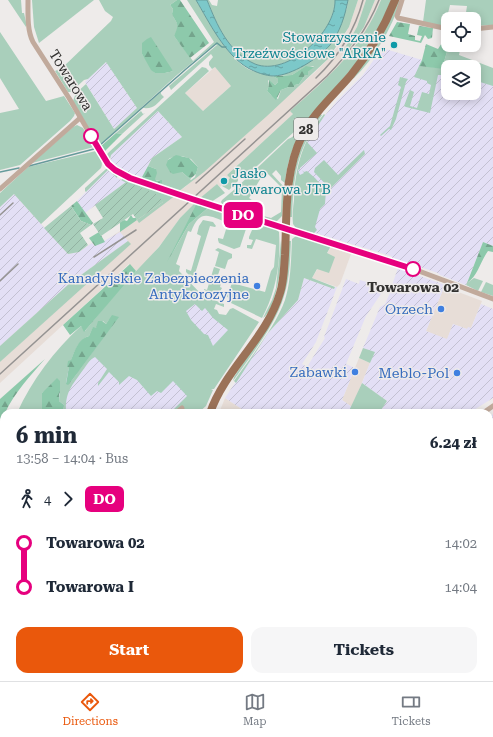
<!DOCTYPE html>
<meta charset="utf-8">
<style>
:root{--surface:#fff;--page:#f6f6f7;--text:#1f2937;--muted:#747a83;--line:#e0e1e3;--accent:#ea580c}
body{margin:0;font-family:"Roboto Serif",serif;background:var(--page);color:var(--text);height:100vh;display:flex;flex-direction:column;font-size:15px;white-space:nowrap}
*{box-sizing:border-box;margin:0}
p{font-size:13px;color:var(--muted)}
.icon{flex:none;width:22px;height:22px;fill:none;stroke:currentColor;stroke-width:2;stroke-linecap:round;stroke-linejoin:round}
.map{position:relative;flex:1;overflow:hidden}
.sheet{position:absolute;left:0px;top:409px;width:493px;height:272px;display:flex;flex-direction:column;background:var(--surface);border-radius:12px 12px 0 0;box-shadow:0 2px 10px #0003}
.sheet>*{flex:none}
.badge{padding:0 8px;border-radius:6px;font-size:14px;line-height:26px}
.controls{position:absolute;left:441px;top:12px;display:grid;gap:8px}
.controls a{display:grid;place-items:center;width:40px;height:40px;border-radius:8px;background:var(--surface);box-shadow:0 2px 10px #0003;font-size:20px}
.map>.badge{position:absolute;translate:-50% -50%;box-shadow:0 0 0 2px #fff}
.legs{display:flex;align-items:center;gap:6px;height:44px;padding:0 16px;font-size:13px}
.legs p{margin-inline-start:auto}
.head{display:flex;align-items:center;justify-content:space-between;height:68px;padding:0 16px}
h1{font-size:22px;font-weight:700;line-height:30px}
.primary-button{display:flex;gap:8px;margin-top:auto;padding:8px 16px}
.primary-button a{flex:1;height:46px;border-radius:12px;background:var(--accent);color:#fff;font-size:16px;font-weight:700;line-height:46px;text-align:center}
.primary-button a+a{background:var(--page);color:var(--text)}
ul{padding:0 16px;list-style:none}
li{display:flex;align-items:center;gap:14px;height:44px;font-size:15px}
li i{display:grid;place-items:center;width:6px;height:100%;margin:0 5px;background:currentColor}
li i::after{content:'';width:10px;height:10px;margin:-5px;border:3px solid;border-radius:50%;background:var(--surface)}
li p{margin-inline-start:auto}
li:first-child i{background:linear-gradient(#0000 50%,currentColor 0)}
li:last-child i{background:linear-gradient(currentColor 50%,#0000 0)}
.tab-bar{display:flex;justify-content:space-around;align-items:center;height:56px;border-top:1px solid var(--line);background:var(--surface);font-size:11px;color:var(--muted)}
.tab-bar a{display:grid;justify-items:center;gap:2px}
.tab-bar .on{color:var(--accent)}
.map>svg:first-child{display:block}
.built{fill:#e7ddd7}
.industrial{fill:url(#industrial-furrows)}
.green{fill:#a9cfbb;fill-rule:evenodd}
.forest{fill:url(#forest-firs)}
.garden{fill:url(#garden-furrows)}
.water{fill:url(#water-ripples);stroke:#669b9b}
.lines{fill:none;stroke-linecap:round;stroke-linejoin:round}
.stream{stroke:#669b9b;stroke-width:1.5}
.minor{stroke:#c1aa9c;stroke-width:5}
.primary{stroke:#9b7258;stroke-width:8}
.rail{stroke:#959392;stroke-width:1.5}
.line-1-casing{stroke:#fff;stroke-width:9}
.line-1{stroke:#e6007e;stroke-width:6}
.culture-dot{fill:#0f9aa8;stroke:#eeebea;stroke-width:1.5}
.stop-1-dot{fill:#fff;stroke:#e6007e;stroke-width:2}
.shop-dot{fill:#3f7fe0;stroke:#eeebea;stroke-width:1.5}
.labels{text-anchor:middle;stroke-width:3;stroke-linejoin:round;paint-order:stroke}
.shield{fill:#eeebea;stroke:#6a6968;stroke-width:1}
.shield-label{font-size:13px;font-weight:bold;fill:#323130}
.culture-label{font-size:14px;fill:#0d838f;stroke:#eeebea;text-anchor:end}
.street-label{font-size:14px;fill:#323130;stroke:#eeebea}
.shop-label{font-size:14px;fill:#366cbe;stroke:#eeebea;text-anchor:end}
.stop-label{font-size:14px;font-weight:bold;fill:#323130;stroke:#eeebea}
</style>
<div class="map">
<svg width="493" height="681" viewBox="0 0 493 681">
<defs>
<pattern id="industrial-furrows" width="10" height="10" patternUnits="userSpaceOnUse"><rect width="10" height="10" fill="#e3dff5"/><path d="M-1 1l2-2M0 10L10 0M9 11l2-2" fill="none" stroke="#c3c0d2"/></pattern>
<pattern id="forest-firs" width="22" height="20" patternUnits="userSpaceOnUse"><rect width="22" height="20" fill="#8dc9ab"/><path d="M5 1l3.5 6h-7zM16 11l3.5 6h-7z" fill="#74a48c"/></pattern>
<pattern id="garden-furrows" width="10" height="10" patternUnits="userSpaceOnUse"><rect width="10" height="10" fill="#a9cfbb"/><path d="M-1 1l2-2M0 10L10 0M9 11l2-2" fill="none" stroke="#92b2a1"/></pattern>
<pattern id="water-ripples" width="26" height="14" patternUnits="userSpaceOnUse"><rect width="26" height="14" fill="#7cc8c9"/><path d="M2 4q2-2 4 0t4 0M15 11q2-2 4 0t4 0" fill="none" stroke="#66a3a4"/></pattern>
</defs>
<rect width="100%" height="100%" fill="#eeebea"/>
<g class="built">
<path d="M358 0H366L357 27 343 51 346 52 364 27 375 0H381L368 28 359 42 339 67 291 111 293 114 227 175 230 178 220 187 217 184 180 218 166 238 146 262 136 271 129 264 0 383V362L104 267 128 241 70 283 0 346V207L14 194 68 254 79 252 92 243 95 246 105 241 185 187 314 73 328 59 340 43 349 27Z"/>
<path d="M215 67 232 85 203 111 185 93Z"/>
<path d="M331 247 350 252 351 254 340 284 337 287 312 278Z"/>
<path d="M445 285 453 290 482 301 471 328 467 329 453 324 447 340 426 331Z"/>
<path d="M359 358 370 363 352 407 342 400Z"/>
<path d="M225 398 248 413H219Z"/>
</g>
<g class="industrial">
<path d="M382 48 422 60 419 66 443 69 448 67V93H474V75L493 80V246L483 242 466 285 440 275 438 273 417 266H412L392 258 391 256 312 232 296 184 299 164 307 142 322 119 337 101 363 75Z"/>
<path d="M106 62 137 108 114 129 85 82Z"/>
<path d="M158 111 182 137 152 158 142 177 125 173 110 162 111 155Z"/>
<path d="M108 170 117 178 126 182 85 213 77 201Z"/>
<path d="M14 194 68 254 79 252 92 243 95 246 120 232 128 241 70 283 0 346V207Z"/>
<path d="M167 262 244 343 182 413H42L63 373Z"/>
<path d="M398 268 445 285 426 331 447 339 453 324 467 329 468 327 471 328 481 304 493 309V398L469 413H379L387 401 362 383 374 353 363 348 380 307 385 304 393 286 392 285Z"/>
<path d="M304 278 334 289 335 287H337L316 342 302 364 307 367 325 338 324 337 346 279 359 284 360 280 385 288 366 316 346 364 355 368 342 400 352 407 348 413H248L225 398 254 354 261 348 259 347 268 333 298 300Z"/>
<path d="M493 414V519L489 520V417Z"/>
<path d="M4 471V677H179V681H0V475Z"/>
<path d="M219 677H249L251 681H213Z"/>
</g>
<g class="green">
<path d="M8 0H21L22 13H24L26 22V27Z"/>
<path d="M32 0H94L39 43 34 27Z"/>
<path d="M99 0H177L170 5 173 9 172 14C177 25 181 24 174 36L193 61 214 42 187 0H196C209 22 226 56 248 69 258 74 269 73 278 79V82L275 85 268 80 269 85 267 91 271 95 278 99 281 90 289 87H294L295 85 299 84 305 75H307L308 72 314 66 310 67H305L292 75H280L302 66 314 59 330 45 347 8 348 0H358L349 27 328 59 267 116 204 172 178 192 128 175 114 166V164L131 175 142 177 145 180 157 184 160 180 155 181 154 177 156 169 148 166 152 158 182 137 158 111 111 155 110 159H108L106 156 108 153 202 67 206 68 209 71 185 93 203 111 231 86 215 67 212 69 209 65V62L213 57 211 54 171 90 169 86 217 45 215 44 177 75 99 146 73 101 76 93 86 84 114 129 137 108 106 62 88 79 84 80 71 92H68L55 71 62 68 111 21 113 17 105 11ZM142 43 173 71 165 73H155L142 54ZM182 156 191 159 198 167 195 177 191 180 182 172H178L168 160 170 158Z"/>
<path d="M207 0H209L212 5 217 6 218 0H335C336 32 287 77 255 64 228 52 217 25 207 0Z"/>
<path d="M366 0H375L364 27 346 53 343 51 357 27Z"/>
<path d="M381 0H391L380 26 357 62 306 122 301 123 295 131 246 176 241 179 240 173H238V181L229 190 222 186 230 178 227 175 293 114 290 111C328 78 362 48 381 0Z"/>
<path d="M399 0H401C391 29 375 58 353 79Z"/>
<path d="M426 0H493V25L474 26V19H465L467 6 450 5 445 26 423 22Z"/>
<path d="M0 32 46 101 64 96 75 113 74 116 70 121 20 165 0 170V113L19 109 0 78Z"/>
<path d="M449 45H461L459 55 493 68V86L480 82H474V67H448V75H438L430 113 406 107 404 106 410 90 414 92 410 106 417 108 422 92 429 94 431 85 427 83V81L414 77 419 66 444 68 443 65Z"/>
<path d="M400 77 408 79 406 82 396 119 391 130 389 129 381 136 380 135 390 126 401 87 398 85Z"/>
<path d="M161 92V94L164 97C156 104 155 109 143 108Z"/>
<path d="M141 111 143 114 145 113 122 134 116 133Z"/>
<path d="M320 114 322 115C296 151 294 174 292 217H290C292 176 295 148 320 114Z"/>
<path d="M324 114 325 115 307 142 317 153 300 168V170L299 169 298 171 300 175 304 173 302 170 304 172 307 171 315 178 326 190 325 204 320 209 315 227 317 230 314 233 296 228 293 224C292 216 293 208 294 200 295 167 303 139 324 114Z"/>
<path d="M305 124C294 142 287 162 285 183L281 180V176L276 170 272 174 284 187 282 216 277 221H273L256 216V214L271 218 281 212 282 188 265 171 249 198 256 203 252 214 240 211 238 208 240 203 237 201 231 208 223 206 221 202 222 200 235 189 288 139C293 138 299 131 301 125Z"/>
<path d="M77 125 83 128 94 147 32 163 73 127Z"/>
<path d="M364 150 365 154 330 189 314 172 315 168 324 160 338 175Z"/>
<path d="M96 151C99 157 104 162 101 168L41 224 14 194 0 207V193L28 167Z"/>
<path d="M106 169H111L118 174 117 178 108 170 86 192 85 191V188Z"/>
<path d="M124 178 176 195 139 223 137 220 163 202 121 180Z"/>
<path d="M217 184 225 193 211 202 199 199Z"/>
<path d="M194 204 197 205 173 252 189 224 209 207 223 211V213L247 220 248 223 240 247 234 249 219 243 218 240V238L223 239 228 223C209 216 200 208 191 232L188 231 176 264 180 266 179 271 202 295 224 304V307L216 304 214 309 217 310 219 314 226 315 230 309 233 308 259 322 214 389H211L213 390 206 406 198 413H179L181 408 173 410 187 396 173 381 161 393 157 391 151 396 137 380 129 376 119 385V382L109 372 98 386V383L107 369 95 357C89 360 87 365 83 370 71 387 65 392 66 413H63L64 405 59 401 60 381 42 393V413H17C32 380 54 351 81 326L85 331 121 287 159 247 180 218ZM195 304 202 311 205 308 213 318 228 330 213 346 208 335 204 334 191 320 186 311ZM118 317 70 383 66 384C68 370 74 340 89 336L93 328H96L103 321 106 324 109 320Z"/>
<path d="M203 220 213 222 216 226 215 227 210 226 194 277 199 279 195 281 186 272V269L191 271 201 236 197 234 199 226Z"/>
<path d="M255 223 276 229 279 232C281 262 276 292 262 318L231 303 227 296 232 283 265 292 271 271 274 267 276 245 256 239 252 249 247 248V245H251L253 240 249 239V237Z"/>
<path d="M296 236 303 237 331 246 327 253 335 257 329 273 317 269 312 278 335 287 334 289 304 278 298 300 268 333 236 383 234 381C250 358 276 326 285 300 291 281 291 260 292 239Z"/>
<path d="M281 240C284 254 277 310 263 318L272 300 276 288Z"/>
<path d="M128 241 131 244 0 362V346L70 283Z"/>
<path d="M289 241H291C290 259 290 278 284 296 275 326 251 355 233 381L234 377 271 321Z"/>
<path d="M218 248 232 254V258L228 260 225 269 215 266 219 252 215 250Z"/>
<path d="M214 267 220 269 218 275 223 276 220 287 222 288 218 295 204 290V289L207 290Z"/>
<path d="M474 278 483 281 478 291 466 285 467 283Z"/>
<path d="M486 282 493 285V296L481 292Z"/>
<path d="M363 348 375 352 370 363 359 358Z"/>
<path d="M362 383 387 401 379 413H348Z"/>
<path d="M493 523V557L489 558V525Z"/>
<rect x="489" y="605" width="4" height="76"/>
<path d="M249 677H345L341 681H251Z"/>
</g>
<g class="forest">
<path d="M177 0H180L209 43 190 58 174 36C180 23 177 25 172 14L173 9 170 5Z"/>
<path d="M397 22 410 24 408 34 415 36V40L420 41 422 36 417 35 419 26 433 28 432 38 428 39 425 35 421 43 389 36Z"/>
<path d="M444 30H448L449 45 443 65 444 66V69L419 66 422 60 426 44 438 49 445 38Z"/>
<path d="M151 37 173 71 165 73H155L151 70 142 54V43L147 39Z"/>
<path d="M306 66 310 67H314L308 72V75H305L299 84 295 85 294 87H289L281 90 276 100 267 91 269 85V80L275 85 278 82V79L273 76 292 75Z"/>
<path d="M116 133 122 134 103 153 100 147Z"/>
<path d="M176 155 189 158 198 167 196 174 190 179 182 172 173 174 170 172 166 165 168 160Z"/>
<path d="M148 166 156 169 157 173 155 179 156 181 162 180V183C155 185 147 182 142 177Z"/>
<path d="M77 201 93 223 91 225 81 221 71 206Z"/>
<path d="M196 203 209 207 189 224 167 262 196 205 194 204Z"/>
<path d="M131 215 133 218H136L137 220 120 232V222L124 220 127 221Z"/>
<path d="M99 232 105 242 95 246 89 238Z"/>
<path d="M483 242 493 246V252L488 251C480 262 478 276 467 283Z"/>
<path d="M130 264 136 271 84 332 81 326 70 335 63 325Z"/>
<path d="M112 315 119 317 70 383 68 385 66 384 69 367H67L68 361 71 360C75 350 78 339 89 336L93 327 96 328 98 321H102L106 324Z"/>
<path d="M45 359C30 376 15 392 5 413H4L0 436V399Z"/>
<path d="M57 378 60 381V392L59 394V401L64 405 63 413H42V393Z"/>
</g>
<g class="garden">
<path d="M126 182 159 195 163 202 137 220 133 214 101 236 93 224 103 218 95 205Z"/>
<path d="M71 206 81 221 91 225 80 233 88 245 79 252 68 254 44 228Z"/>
</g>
<path class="water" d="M196 0H207C217 25 228 52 255 64 287 77 336 32 335 0H348C345 16 340 32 330 45 318 59 292 75 274 76 266 76 255 72 248 68 225 55 209 22 196 0Z"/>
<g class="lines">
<g class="stream">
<path d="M99 146 186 69 217 43 222 47H226"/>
<path d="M29 166 94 149"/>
<path d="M0 172 19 168"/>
</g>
<g class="minor">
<path d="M28 0C28 14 27 30 33 42L69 98 104 158 113 168 130 178 192 199 387 259 493 299"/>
<path d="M402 0 397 16 398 18 448 29"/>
<path d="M474 29 493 27"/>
<path d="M0 189 80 118"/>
<path d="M176 413 182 408"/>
<path d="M483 413 493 406"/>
<path d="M155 681 156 677"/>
</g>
<g class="primary">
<path d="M210 413C225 369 267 338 280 293 284 281 284 267 285 255 287 215 284 173 302 136 314 112 334 95 351 75 370 52 384 28 395 0"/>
<path d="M187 681 188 677"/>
</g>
<g class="rail">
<path d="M316 78C339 56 355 30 363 0"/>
<path d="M196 183 245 139"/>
<path d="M0 215 13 203"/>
<path d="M94 257 136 230"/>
<path d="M0 281 18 264"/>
<path d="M0 374 327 76C349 53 367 30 379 0"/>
</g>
</g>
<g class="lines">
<g class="line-1-casing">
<path id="line-1" d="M91 136 108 164 115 170 130 178 192 199 413 269"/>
</g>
<use href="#line-1" class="line-1"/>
</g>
<g class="culture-dot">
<circle cx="394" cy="45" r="4"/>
<circle cx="224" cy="181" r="4"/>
</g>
<g class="stop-1-dot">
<circle cx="91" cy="136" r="7"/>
<circle cx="413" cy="269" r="7"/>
</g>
<g class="shop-dot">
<circle cx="257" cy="286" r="4"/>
<circle cx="441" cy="309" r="4"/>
<circle cx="355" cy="372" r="4"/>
<circle cx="457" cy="373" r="4"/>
</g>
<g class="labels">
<rect class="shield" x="294" y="118" width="24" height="22" rx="3"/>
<g class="shield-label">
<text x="306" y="134">28</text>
</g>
<g class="culture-label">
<text x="386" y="42">Stowarzyszenie<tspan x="386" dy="16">Trzeźwościowe "ARKA"</tspan></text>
<text x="232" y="178" text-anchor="start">Jasło<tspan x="232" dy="16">Towarowa JTB</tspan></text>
</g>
<g class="street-label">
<text transform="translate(71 80) rotate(58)" y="5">Towarowa</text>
</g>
<g class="shop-label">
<text x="249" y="283">Kanadyjskie Zabezpieczenia<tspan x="249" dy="16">Antykorozyjne</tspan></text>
<text x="433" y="314">Orzech</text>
<text x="347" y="377">Zabawki</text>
<text x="449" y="378">Meblo-Pol</text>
</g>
<g class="stop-label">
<text x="413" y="292">Towarowa 02</text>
</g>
</g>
</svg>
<div class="controls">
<a><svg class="icon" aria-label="locate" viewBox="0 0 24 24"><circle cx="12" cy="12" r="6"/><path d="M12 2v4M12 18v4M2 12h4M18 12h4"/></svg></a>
<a><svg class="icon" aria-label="layers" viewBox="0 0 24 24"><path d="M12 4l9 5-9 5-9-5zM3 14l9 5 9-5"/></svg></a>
</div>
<b class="badge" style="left:243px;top:215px;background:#e6007e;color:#fff">DO</b>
<section class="sheet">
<div class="head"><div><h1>6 min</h1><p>13:58 – 14:04 · Bus</p></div><b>6.24 zł</b></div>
<div class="legs"><svg class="icon" aria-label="walk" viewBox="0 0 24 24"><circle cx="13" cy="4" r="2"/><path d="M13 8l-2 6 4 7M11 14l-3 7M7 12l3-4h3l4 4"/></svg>4<svg class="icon" aria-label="forward" viewBox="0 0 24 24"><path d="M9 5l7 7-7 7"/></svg><b class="badge" style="background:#e6007e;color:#fff">DO</b></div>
<ul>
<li><i style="color:#e6007e"></i><b>Towarowa 02</b><p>14:02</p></li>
<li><i style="color:#e6007e"></i><b>Towarowa I</b><p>14:04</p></li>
</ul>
<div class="primary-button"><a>Start</a><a>Tickets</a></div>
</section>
</div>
<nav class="tab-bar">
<a class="on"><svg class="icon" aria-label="directions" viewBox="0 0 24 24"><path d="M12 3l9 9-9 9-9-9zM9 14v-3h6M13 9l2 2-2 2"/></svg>Directions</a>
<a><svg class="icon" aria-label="map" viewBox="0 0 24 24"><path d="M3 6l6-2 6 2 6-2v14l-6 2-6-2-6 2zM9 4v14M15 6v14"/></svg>Map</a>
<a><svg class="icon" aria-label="tickets" viewBox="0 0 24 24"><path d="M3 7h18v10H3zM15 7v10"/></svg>Tickets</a>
</nav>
